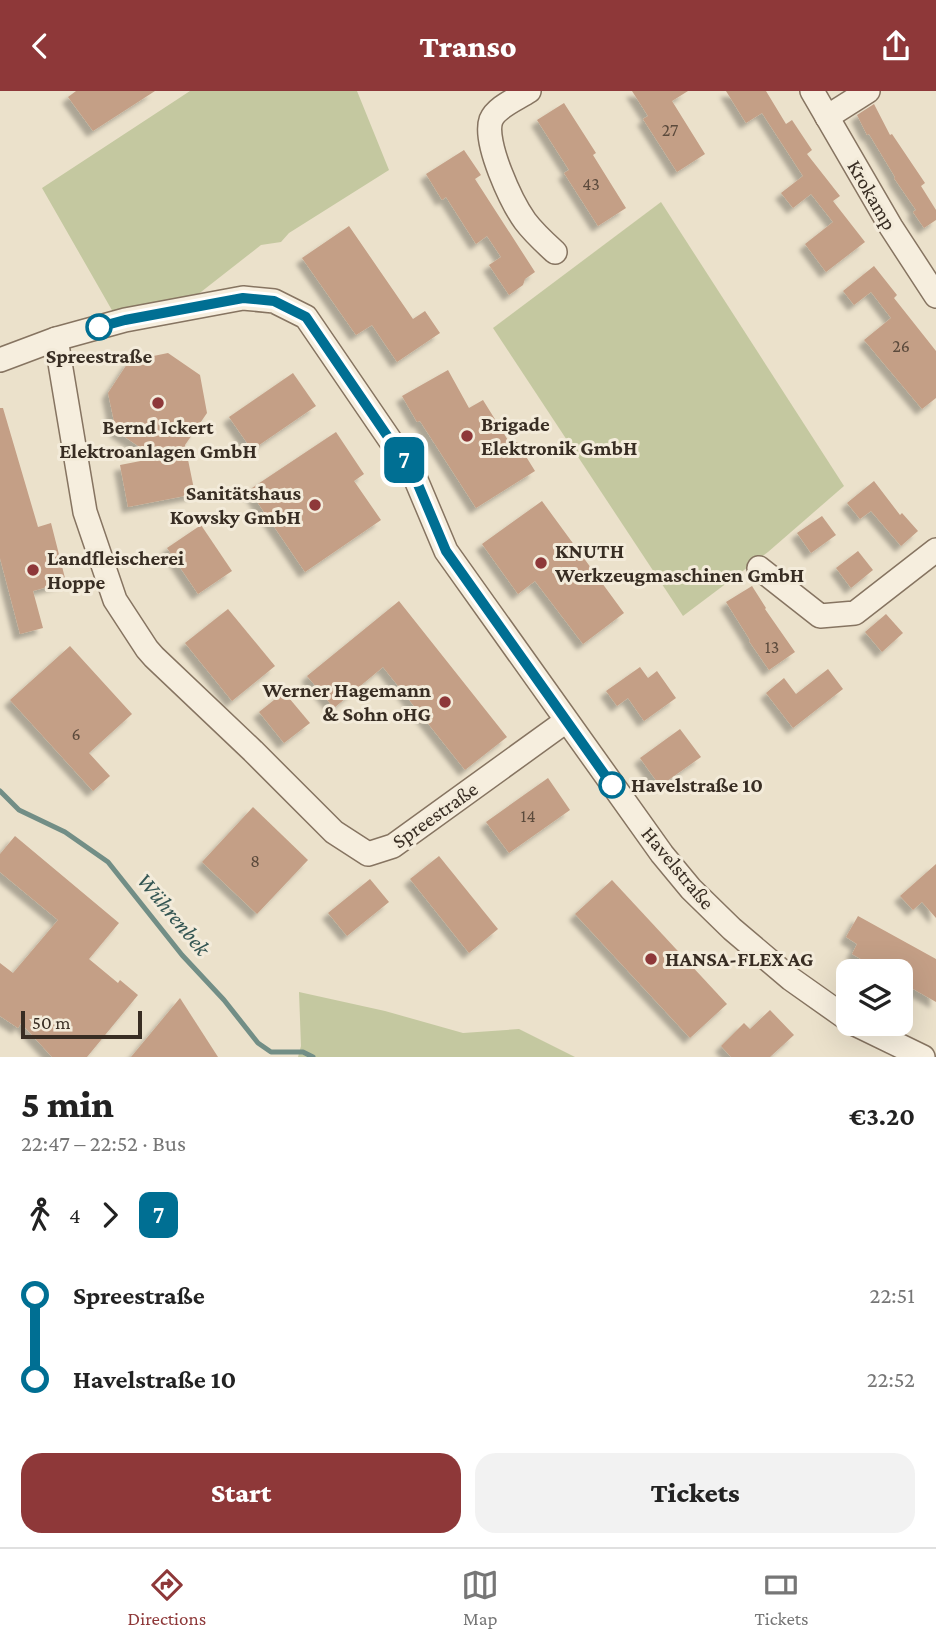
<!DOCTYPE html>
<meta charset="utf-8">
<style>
:root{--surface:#fff;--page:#f2f2f2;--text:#222;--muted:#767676;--line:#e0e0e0;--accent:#8e3839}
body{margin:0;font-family:"Crimson Pro",serif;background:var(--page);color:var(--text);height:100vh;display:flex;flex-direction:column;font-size:26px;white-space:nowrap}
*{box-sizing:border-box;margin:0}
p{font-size:23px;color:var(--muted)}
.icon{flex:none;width:38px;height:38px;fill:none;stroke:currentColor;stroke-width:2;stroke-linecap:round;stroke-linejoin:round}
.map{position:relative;height:966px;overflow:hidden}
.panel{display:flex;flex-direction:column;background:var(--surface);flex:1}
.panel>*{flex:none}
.badge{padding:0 14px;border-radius:10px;font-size:24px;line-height:46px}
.fabs{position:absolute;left:836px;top:868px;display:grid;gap:14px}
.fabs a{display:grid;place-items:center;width:77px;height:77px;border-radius:14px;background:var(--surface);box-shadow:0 7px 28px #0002;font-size:35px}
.scale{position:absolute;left:21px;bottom:18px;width:121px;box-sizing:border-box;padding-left:7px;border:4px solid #382d23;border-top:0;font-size:19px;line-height:24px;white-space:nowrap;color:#382d23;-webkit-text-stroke:5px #f3ebda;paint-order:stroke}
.map>.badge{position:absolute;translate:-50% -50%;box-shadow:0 0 0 4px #fff}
.legs{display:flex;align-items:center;gap:10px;height:77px;padding:0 21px;font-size:23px}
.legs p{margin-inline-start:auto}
.headline{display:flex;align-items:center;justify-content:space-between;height:119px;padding:0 21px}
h1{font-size:38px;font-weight:800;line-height:52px}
.primary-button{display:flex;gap:14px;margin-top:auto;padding:14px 21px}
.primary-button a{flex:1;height:80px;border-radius:21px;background:var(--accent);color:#fff;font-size:28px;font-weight:800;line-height:80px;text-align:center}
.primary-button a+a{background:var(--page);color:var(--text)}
ul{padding:0 21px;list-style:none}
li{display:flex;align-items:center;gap:24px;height:84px;font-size:26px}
li i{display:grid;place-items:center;width:10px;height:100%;margin:0 9px;background:currentColor}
li i::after{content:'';width:18px;height:18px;margin:-9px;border:5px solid;border-radius:50%;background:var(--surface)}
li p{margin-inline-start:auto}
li:first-child i{background:linear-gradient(#0000 50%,currentColor 0)}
li:last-child i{background:linear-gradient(currentColor 50%,#0000 0)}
header{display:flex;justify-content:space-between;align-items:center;height:91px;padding:0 21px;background:var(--accent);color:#fff;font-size:32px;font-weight:800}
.tabs{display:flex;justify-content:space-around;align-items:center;height:98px;border-top:2px solid var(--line);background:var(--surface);font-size:19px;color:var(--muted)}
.tabs a{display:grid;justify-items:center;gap:4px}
.tabs .selected{color:var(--accent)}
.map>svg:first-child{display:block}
.green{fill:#c4c8a0}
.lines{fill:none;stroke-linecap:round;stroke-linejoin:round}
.stream{stroke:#728e86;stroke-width:5}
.building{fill:#c49f86;filter:url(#shadow)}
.minor-casing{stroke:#867461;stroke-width:26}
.minor{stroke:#f6eede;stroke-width:23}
.line-1-casing{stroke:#fff;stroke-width:16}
.line-1{stroke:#006f93;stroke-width:10}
.stop-1-dot{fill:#fff;stroke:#006f93;stroke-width:3.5}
.poi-dot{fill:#8e3839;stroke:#f3ebda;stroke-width:2.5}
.labels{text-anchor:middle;stroke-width:6;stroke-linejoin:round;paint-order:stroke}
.number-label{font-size:18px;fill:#5b4a3c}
.street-label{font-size:21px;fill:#382d23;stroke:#f3ebda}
.stop-label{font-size:21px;font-weight:bold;fill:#382d23;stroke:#f3ebda}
.poi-label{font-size:21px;font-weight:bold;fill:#382d23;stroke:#f3ebda;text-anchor:start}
.water-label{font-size:23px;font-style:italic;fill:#345653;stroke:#f3ebda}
</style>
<header><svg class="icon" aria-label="back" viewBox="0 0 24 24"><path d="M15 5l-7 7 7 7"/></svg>Transo<svg class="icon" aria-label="share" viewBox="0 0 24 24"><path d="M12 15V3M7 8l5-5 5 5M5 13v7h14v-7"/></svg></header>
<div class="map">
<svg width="936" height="966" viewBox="0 0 936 966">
<defs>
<filter id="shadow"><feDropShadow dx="-6" dy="6" stdDeviation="2" flood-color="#0004"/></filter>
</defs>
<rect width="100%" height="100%" fill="#ebe1cb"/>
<g class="green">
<path d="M190 0H357L389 79 289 142 281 151 261 154 192 208 113 221 42 97Z"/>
<path d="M661 111 844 395 768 461 683 525 493 237Z"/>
<path d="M299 901 385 920 463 942 519 938 575 966H298L301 955Z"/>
</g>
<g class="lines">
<path class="stream" d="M0 700 19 719 65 741 108 771 182 864 224 909 258 952 271 961H303L313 966"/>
</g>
<g class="building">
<path d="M76 0H155L93 40 68 6Z"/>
<path d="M632 0H688L672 10 705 63 677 81 643 28 648 25Z"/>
<path d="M726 0H766L786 33 792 29 812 59 807 63 840 105 833 110 865 151 826 181 805 153 833 131 811 103 793 117 781 102 803 85 762 22 746 32Z"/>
<path d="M564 12 596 62 593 64 626 117 598 135 564 82 569 79 537 29Z"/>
<path d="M874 13 890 44 892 43 925 92 921 95 936 119V129L924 137 913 121 916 119 894 87 895 86 869 43 867 44 857 24Z"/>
<path d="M464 59 481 84 475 88 535 181 525 188 523 194 509 204 489 174 501 166 487 145 476 153 446 106 442 109 426 83Z"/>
<path d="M349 135 413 228 425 220 440 242 397 271 372 234 356 244 302 167Z"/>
<path d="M874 175 897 204 894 207 936 260V307L922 318 864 249 891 227 871 201 854 214 843 200Z"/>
<path d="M168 262 200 284 207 322 185 354 195 403 128 416 120 374 156 367 116 340 108 302 129 270Z"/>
<path d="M448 279 469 317 483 309 511 354 517 351 535 380 476 417 420 330 417 331 402 305Z"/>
<path d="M293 282 316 315 252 359 229 326Z"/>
<path d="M0 317H3L38 436 51 432 66 491 33 500 43 537 20 543 0 467Z"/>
<path d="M336 341 364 383 354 390 381 429 305 481 249 399Z"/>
<path d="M874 390 900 424 902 422 918 440 901 455 871 420 860 428 847 412Z"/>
<path d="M542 410 624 522 583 553 535 490 518 503 482 453Z"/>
<path d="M822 425 836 444 811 462 797 442Z"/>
<path d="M201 434 232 480 198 503 167 457Z"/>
<path d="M858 460 873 479 851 497 836 477Z"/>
<path d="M752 495 766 517 765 518 795 561 769 579 749 550 750 549 726 511Z"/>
<path d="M399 510 507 646 465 679 383 576 334 617 307 585Z"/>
<path d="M228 518 275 575 232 610 185 552Z"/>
<path d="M886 523 903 542 882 561 865 541Z"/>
<path d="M70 555 132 623 89 662 110 685 93 700 10 609Z"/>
<path d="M640 576 648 587 657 580 676 607 644 630 628 607 617 615 606 600Z"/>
<path d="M828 578 843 598 793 637 766 602 784 587 796 603Z"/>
<path d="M284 601 310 632 284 652 259 621Z"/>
<path d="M680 638 701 666 660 695 640 667Z"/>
<path d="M548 687 570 719 509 762 486 731Z"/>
<path d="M253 716 308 769 257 823 202 771Z"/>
<path d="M15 745 119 832 89 868 118 892 120 889 138 904 87 966H52L21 932 18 937 0 925V872L13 882 58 829 0 781V763Z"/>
<path d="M439 765 498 838 469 862 410 788Z"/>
<path d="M936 773V827L922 811 913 819 900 805Z"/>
<path d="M370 788 389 811 347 845 328 822Z"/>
<path d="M612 789 727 913 690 947 575 823Z"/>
<path d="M858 825 936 868V911L901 891V880H882L852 863 857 853 846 846Z"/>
<path d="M180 907 218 966H131Z"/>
<path d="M770 919 794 944 770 966H731L721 955 744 932 750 938Z"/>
</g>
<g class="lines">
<g class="minor-casing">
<g id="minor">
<path d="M529 0C517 8 496 16 491 29 483 51 512 112 525 130 534 142 544 151 555 161"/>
<path d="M812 0 891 136 936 205"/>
<path d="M827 26 868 0"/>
<path d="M56 248 85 421 115 509 147 558 154 566 253 660 334 741 368 763 393 755 566 630"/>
<path d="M0 269 56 248 125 229 243 207 274 210 306 226 414 384 446 460 662 763 691 798 732 838 791 888 849 929"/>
<path d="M759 477 820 525 855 522 936 459"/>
<path d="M855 933 923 966"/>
</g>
</g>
<use href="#minor" class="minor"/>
</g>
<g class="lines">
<g class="line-1-casing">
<path id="line-1" d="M99 236 125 229 243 207 274 210 306 226 414 384 446 460 612 694"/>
</g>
<use href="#line-1" class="line-1"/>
</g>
<g class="stop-1-dot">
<circle cx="99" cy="236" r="12"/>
<circle cx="612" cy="694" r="12"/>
</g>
<g class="poi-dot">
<circle cx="158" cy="312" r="7"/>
<circle cx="467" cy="345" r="7"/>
<circle cx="315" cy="414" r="7"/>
<circle cx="541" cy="472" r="7"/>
<circle cx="33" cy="479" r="7"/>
<circle cx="445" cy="611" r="7"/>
<circle cx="651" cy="868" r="7"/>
</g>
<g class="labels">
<g class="number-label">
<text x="670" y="45">27</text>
<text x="591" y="99">43</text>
<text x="901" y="261">26</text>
<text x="772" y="562">13</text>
<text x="76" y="649">6</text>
<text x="528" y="731">14</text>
<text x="255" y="776">8</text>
</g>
<g class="street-label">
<text transform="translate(872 104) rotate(60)" y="7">Krokamp</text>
<text transform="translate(435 724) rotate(-35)" y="7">Spreestraße</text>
<text transform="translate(678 777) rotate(50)" y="7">Havelstraße</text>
</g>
<g class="stop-label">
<text x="99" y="272">Spreestraße</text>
<text x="631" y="701" text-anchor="start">Havelstraße 10</text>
</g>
<g class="poi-label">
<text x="481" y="340">Brigade<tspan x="481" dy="24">Elektronik GmbH</tspan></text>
<text x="158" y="343" text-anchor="middle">Bernd Ickert<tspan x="158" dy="24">Elektroanlagen GmbH</tspan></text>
<text x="301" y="409" text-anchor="end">Sanitätshaus<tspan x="301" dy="24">Kowsky GmbH</tspan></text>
<text x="555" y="467">KNUTH<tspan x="555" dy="24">Werkzeugmaschinen GmbH</tspan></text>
<text x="47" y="474">Landfleischerei<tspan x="47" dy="24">Hoppe</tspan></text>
<text x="431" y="606" text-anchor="end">Werner Hagemann<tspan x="431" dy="24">&amp; Sohn oHG</tspan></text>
<text x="665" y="875">HANSA-FLEX AG</text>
</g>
<g class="water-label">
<text transform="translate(174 823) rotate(50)" y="8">Wührenbek</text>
</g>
</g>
</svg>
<div class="fabs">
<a><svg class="icon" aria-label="layers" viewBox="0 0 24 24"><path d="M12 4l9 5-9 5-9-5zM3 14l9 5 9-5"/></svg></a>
</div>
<div class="scale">50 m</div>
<b class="badge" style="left:404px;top:369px;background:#006f93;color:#fff">7</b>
</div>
<section class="panel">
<div class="headline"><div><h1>5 min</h1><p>22:47 – 22:52 · Bus</p></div><b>€3.20</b></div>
<div class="legs"><svg class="icon" aria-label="walk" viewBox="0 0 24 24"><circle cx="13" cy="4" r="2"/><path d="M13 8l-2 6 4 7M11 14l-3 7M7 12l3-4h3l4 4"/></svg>4<svg class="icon" aria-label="forward" viewBox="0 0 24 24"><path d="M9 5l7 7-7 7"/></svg><b class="badge" style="background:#006f93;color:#fff">7</b></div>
<ul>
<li><i style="color:#006f93"></i><b>Spreestraße</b><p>22:51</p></li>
<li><i style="color:#006f93"></i><b>Havelstraße 10</b><p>22:52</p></li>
</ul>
<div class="primary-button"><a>Start</a><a>Tickets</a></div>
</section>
<nav class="tabs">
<a class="selected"><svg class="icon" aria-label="directions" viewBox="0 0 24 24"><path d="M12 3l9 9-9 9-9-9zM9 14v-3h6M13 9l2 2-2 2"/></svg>Directions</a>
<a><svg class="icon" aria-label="map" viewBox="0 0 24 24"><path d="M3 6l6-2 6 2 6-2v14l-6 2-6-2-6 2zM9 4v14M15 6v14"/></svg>Map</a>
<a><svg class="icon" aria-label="tickets" viewBox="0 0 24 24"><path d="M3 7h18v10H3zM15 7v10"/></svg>Tickets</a>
</nav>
